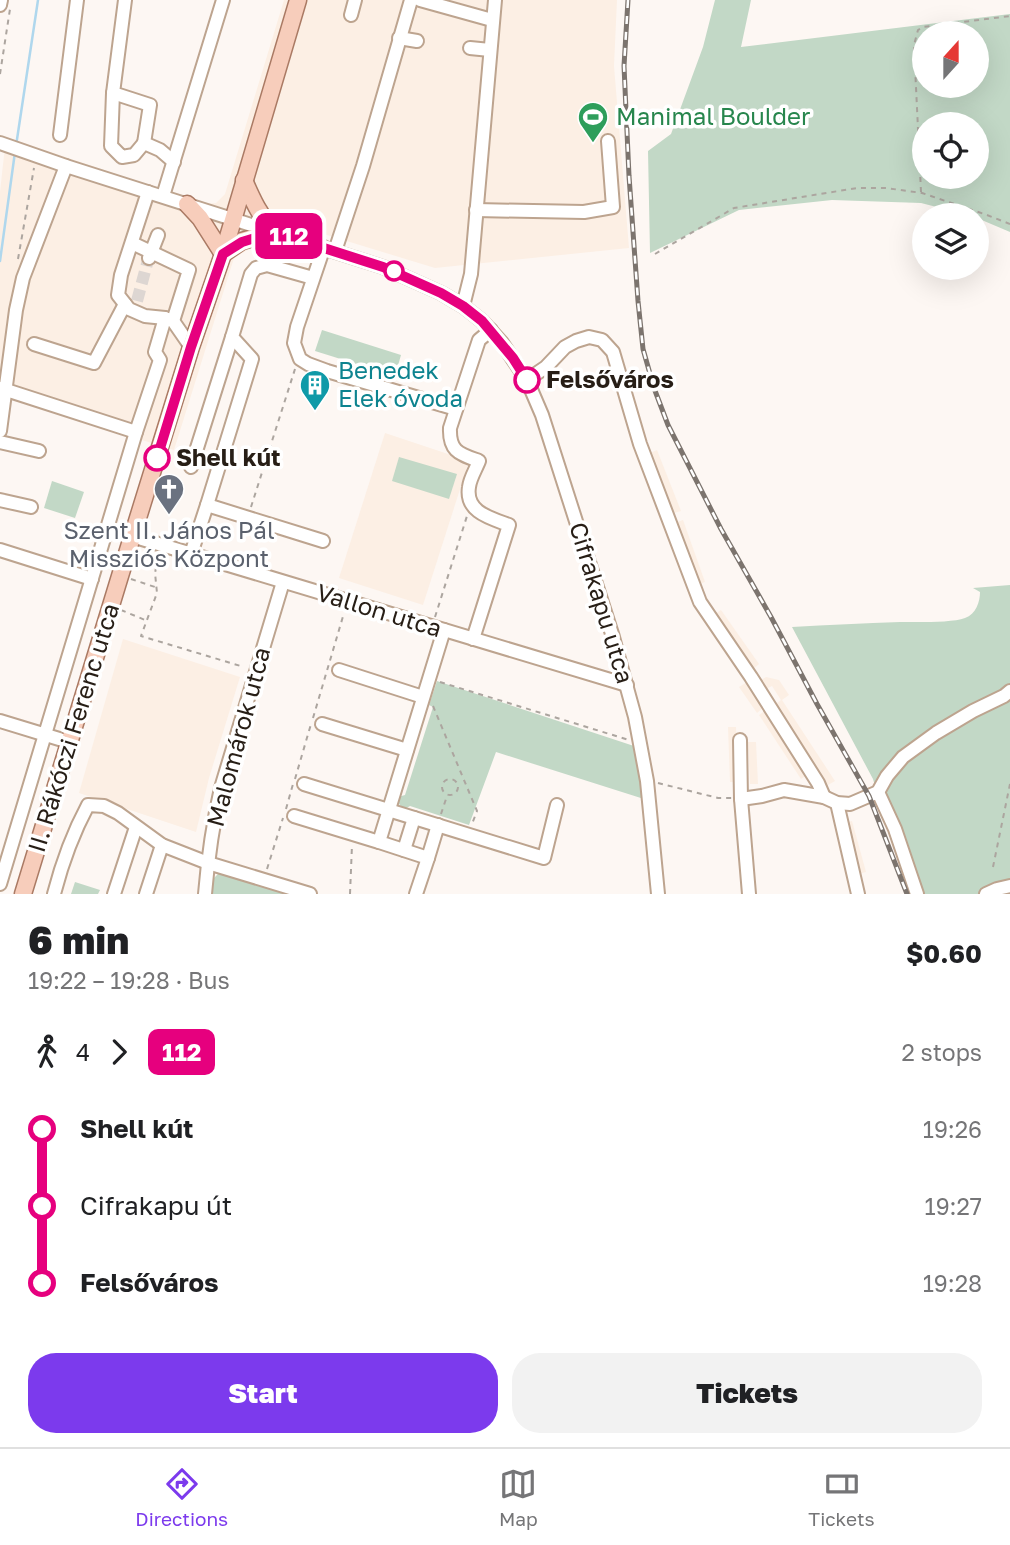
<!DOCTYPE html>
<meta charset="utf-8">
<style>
:root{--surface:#fff;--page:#f2f2f2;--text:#202124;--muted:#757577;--line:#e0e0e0;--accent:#7c3aed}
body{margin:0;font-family:"Golos Text",sans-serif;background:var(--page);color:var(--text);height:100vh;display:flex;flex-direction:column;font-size:26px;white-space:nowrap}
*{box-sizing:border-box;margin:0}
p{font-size:23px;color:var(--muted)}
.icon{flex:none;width:38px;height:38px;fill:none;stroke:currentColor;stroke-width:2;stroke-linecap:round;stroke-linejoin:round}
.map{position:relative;height:894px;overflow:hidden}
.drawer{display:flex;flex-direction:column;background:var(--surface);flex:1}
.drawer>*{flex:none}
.badge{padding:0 14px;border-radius:10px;font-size:24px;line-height:46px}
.needle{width:46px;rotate:21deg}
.tools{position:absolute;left:912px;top:21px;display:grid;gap:14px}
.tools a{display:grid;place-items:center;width:77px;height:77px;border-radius:50%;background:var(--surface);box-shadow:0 7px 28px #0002;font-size:35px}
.map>.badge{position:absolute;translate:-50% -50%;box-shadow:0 0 0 4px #fff}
.legs{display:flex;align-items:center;gap:10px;height:77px;padding:0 28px;font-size:23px}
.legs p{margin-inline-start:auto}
.summary{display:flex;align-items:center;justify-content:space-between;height:119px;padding:0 28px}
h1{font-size:38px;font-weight:800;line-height:52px}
.primary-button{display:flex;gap:14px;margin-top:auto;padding:14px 28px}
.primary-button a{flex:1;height:80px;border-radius:28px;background:var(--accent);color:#fff;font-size:28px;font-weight:800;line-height:80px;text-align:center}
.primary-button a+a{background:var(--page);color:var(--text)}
ul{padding:0 28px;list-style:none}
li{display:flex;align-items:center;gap:24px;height:77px;font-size:26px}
li i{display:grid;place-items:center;width:10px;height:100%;margin:0 9px;background:currentColor}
li i::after{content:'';width:18px;height:18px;margin:-9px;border:5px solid;border-radius:50%;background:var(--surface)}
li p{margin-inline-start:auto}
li:first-child i{background:linear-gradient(#0000 50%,currentColor 0)}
li:last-child i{background:linear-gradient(currentColor 50%,#0000 0)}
.tab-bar{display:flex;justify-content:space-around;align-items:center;height:98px;border-top:2px solid var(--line);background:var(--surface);font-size:19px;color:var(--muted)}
.tab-bar a{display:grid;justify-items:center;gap:4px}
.tab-bar .selected{color:var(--accent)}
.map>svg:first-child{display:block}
.built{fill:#fcefe4}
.green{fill:#c2d8c6;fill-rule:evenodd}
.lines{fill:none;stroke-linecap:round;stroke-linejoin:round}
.stream{stroke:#afd7ed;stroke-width:2.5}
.minor-tunnel{stroke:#ddd6d2;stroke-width:12;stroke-dasharray:12 6;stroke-linecap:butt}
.minor-casing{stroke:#bda48f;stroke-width:16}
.major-casing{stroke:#aa7a64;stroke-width:19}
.path{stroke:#aca59f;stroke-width:2;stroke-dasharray:5 5;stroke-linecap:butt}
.minor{stroke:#fff;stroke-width:12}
.major{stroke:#f7cdbb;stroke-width:16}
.rail-casing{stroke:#7c746e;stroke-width:5}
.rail{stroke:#fff;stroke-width:2.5;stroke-dasharray:8;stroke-linecap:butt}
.line-1-casing{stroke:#fff;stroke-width:16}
.line-1{stroke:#e6007e;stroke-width:10}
.stop-1-dot{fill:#fff;stroke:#e6007e;stroke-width:3.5}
.labels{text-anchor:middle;stroke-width:7;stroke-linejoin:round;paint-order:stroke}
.leisure-label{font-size:24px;fill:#27864d;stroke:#fff;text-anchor:start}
.culture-label{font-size:24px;fill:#0d838f;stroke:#fff;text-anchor:start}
.stop-label{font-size:24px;font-weight:bold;fill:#271e16;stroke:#fff;text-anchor:start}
.worship-label{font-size:24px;fill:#5b616d;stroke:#fff}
.street-label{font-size:24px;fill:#271e16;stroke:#fff}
</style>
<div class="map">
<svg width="1010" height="894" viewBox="0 0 1010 894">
<rect width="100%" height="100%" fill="#fdf7f3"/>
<g class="built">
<path d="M284 0H617L614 66 629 248 435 268 291 224 234 258 174 450 0 396V192L6 137 205 204 216 203 225 194Z"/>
<path d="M385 433 469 461 423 605 339 578Z"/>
<path d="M657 450 681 511 674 513 650 453Z"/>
<path d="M683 520 705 582 699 584 677 522Z"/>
<path d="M721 610 759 664 753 669 715 614Z"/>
<path d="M123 639 240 677 209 778 196 832 79 793Z"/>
<path d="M766 677 779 680 789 695 782 700 835 781 828 785 776 704 781 700 772 686 766 689 761 680Z"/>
<path d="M747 682 764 707 757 713 739 687Z"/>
<path d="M766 710 807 775 801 779 759 715Z"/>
<path d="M728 727H736L738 782H730Z"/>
<path d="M748 742H756L758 784H750Z"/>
<path d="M852 821 866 872 858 874 844 823Z"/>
</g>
<g class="green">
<path d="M715 0H751L741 47 1010 14V232L977 218 976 215H968L921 203 832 200 739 210 650 253 648 151 671 134 703 47ZM924 33H976V86H924ZM924 124H976V177H924Z"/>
<path d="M322 330 401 355 395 376 315 351Z"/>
<path d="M399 457 457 474 449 499 392 481Z"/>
<path d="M52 481 84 492 75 518 44 508Z"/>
<path d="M1010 585V894H911L886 823 873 779 792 627C828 625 864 623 900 622 916 622 952 623 965 618 976 614 980 602 980 592L973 588Z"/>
<path d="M437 681 637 747 644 799 496 752 469 825 410 806 403 810 398 802V797L405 795 433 707 429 705Z"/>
<path d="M219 873 235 876 294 894H209L210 882Z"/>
<path d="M75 882 100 890 98 894H71Z"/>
</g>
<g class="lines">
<g class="stream">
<path d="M16 146 38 0"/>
<path d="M0 261 15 152"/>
</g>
<path class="minor-tunnel" d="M137 301 148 260"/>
<g class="minor-casing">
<g id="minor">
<path d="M125 0 113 93 150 105 144 143 160 150 174 162"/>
<path d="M420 0 492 20"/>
<path d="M0 5 1 0"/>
<path d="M351 15 355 0"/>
<path d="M399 38 417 41"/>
<path d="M470 48 490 50"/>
<path d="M113 93 111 146 122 157 134 155 144 143"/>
<path d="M60 135 77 0"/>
<path d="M0 143 66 166 383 267 441 293 463 306 482 321 502 343 527 380 542 415 613 637 635 717 647 781 658 894"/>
<path d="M148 192 121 275 118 295 129 309 145 316 165 318"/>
<path d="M163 196 223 0"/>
<path d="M476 210 584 212 613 207 608 141"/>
<path d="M132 243 189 270 173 321"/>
<path d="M324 247 297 327 294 343 300 359 308 364 327 371 456 409"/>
<path d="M335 251 363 166 411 0"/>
<path d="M149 258 158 235"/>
<path d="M463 306 471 274 495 0"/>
<path d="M167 319 173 321 191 347"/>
<path d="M34 344 94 363 125 304"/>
<path d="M527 380 546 367 565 347 576 341 589 337 602 340 613 352 640 444 700 602 751 677 818 783 824 797"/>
<path d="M0 388 136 432"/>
<path d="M0 431 16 310 23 278 66 166"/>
<path d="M0 442 39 451"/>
<path d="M191 467 232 337"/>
<path d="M0 500 31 507"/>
<path d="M207 505 252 359 232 337 251 274 256 268 267 265 313 278"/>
<path d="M132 536 627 685"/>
<path d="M0 550 92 579"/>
<path d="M191 554 207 505 323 541"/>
<path d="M473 639 509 525C490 518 465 512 469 487 470 478 476 469 479 461 460 454 449 452 450 428L479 340 491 330"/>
<path d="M339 670 423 697"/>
<path d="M0 721 69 742"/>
<path d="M322 724 407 750"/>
<path d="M740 740 741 799 749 894"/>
<path d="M304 784 544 858 557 805"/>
<path d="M878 792 895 829 917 894"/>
<path d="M741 799 762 796 784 790 824 797 837 803 850 804 878 792 887 776 903 757 936 733 973 711 1004 696 1010 691"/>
<path d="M837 803 858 894"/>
<path d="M294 816 379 842"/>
<path d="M404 850 414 818"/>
<path d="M428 858 438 825"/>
<path d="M0 884 136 432 160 360 155 352 165 318"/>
<path d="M54 894C62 863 73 833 88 805L104 806 118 813 162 845 208 863 310 894"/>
<path d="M114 894 136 827"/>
<path d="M146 894 162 845"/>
<path d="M205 894C208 858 213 823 221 788L283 582"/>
<path d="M416 894 428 858 379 842 444 630"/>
<path d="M986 894 997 889 1010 886"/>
</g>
</g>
<g class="major-casing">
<g id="major">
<path d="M187 204 200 218 223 254"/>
<path d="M223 254 242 241 274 232C260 216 252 199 244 180"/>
<path d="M23 894 120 576 191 347 223 254 298 0"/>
</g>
</g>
<g class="path">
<path d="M0 74 10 9"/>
<path d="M921 192 914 45 918 30 923 27 1010 16"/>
<path d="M655 254 734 208 857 188H886L922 193 987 215 1010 224"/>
<path d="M18 259 34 168"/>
<path d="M251 507 295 369"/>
<path d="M158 557 155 573 157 593 141 636 244 667"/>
<path d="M131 579 155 587"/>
<path d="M121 610 145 620"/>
<path d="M435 617 467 516"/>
<path d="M440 682 629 740"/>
<path d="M433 706 477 811 472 824"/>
<path d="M313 718 344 613"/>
<path d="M295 779 311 724"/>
<circle cx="450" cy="787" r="8"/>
<path d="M658 783 718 798H732"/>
<path d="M286 809 293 784"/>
<path d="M441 814 447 796"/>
<path d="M993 867 1010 784"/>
<path d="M267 869 283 818"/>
<path d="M350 894 352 845"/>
</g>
<use href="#minor" class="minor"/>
<use href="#major" class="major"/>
<g class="rail-casing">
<path id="rail" d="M628 0 624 66 629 176 638 301 643 349 654 388 668 425 721 529 771 617 817 704 869 796 907 894"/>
</g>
<use href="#rail" class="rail"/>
</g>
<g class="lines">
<g class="line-1-casing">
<path id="line-1" d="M157 458 191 347 223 254 242 242 274 232 383 267 441 293 463 306 482 321 513 358 527 380"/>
</g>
<use href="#line-1" class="line-1"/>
</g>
<defs>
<g id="stadium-pin" transform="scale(1.575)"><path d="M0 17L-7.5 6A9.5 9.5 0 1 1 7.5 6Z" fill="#2e9e5b" stroke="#fff"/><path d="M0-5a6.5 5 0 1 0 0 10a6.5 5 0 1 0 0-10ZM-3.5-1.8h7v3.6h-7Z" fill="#fff"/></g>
<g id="building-pin" transform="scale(1.575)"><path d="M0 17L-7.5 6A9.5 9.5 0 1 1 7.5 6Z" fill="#0f9aa8" stroke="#fff"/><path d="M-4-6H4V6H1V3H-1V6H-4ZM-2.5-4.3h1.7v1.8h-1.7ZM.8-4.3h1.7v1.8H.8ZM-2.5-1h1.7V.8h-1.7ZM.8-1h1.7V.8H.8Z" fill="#fff"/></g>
<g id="church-pin" transform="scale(1.575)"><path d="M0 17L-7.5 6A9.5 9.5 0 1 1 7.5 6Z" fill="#6b7280" stroke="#fff"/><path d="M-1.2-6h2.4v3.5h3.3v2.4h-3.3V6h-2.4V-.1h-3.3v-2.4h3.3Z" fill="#fff"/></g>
</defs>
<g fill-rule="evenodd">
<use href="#stadium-pin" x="593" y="117"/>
<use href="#building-pin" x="315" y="385"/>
<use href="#church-pin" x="169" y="489"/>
</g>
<g class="stop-1-dot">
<circle cx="394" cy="271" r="9"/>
<circle cx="527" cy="380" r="12"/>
<circle cx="157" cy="458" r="12"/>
</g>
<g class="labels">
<g class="leisure-label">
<text x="616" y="125">Manimal Boulder</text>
</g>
<g class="culture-label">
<text x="338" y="379">Benedek<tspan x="338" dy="28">Elek óvoda</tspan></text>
</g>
<g class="stop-label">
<text x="546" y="388">Felsőváros</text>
<text x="176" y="466">Shell kút</text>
</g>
<g class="worship-label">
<text x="169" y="539">Szent II. János Pál<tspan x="169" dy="28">Missziós Központ</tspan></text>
</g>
<g class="street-label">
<text transform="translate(601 603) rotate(73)" y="8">Cifrakapu utca</text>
<text transform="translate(379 611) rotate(17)" y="8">Vallon utca</text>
<text transform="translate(74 728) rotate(-73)" y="8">II. Rákóczi Ferenc utca</text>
<text transform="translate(239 737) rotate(-75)" y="8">Malomárok utca</text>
</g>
</g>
</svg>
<div class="tools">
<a><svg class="needle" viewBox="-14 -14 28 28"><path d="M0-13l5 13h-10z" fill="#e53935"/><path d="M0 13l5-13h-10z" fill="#757577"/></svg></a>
<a><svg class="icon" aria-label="locate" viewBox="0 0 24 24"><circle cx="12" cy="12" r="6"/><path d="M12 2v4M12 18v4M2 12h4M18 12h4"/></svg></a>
<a><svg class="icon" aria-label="layers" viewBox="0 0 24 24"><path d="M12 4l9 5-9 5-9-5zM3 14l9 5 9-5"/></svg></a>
</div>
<b class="badge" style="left:289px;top:236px;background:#e6007e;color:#fff">112</b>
</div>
<section class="drawer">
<div class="summary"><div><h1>6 min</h1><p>19:22 – 19:28 · Bus</p></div><b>$0.60</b></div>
<div class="legs"><svg class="icon" aria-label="walk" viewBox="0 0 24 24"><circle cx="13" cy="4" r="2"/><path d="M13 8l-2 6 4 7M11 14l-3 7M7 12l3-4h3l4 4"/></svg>4<svg class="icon" aria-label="forward" viewBox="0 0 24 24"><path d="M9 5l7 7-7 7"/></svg><b class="badge" style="background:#e6007e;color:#fff">112</b><p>2 stops</p></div>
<ul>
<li><i style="color:#e6007e"></i><b>Shell kút</b><p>19:26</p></li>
<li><i style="color:#e6007e"></i><span>Cifrakapu út</span><p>19:27</p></li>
<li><i style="color:#e6007e"></i><b>Felsőváros</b><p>19:28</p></li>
</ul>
<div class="primary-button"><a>Start</a><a>Tickets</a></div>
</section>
<nav class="tab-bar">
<a class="selected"><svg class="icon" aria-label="directions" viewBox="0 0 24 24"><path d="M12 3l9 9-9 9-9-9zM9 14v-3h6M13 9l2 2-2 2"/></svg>Directions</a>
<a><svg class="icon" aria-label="map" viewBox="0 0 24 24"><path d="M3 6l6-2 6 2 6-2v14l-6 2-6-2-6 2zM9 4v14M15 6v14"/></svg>Map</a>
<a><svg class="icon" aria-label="tickets" viewBox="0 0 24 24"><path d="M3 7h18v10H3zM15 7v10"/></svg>Tickets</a>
</nav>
